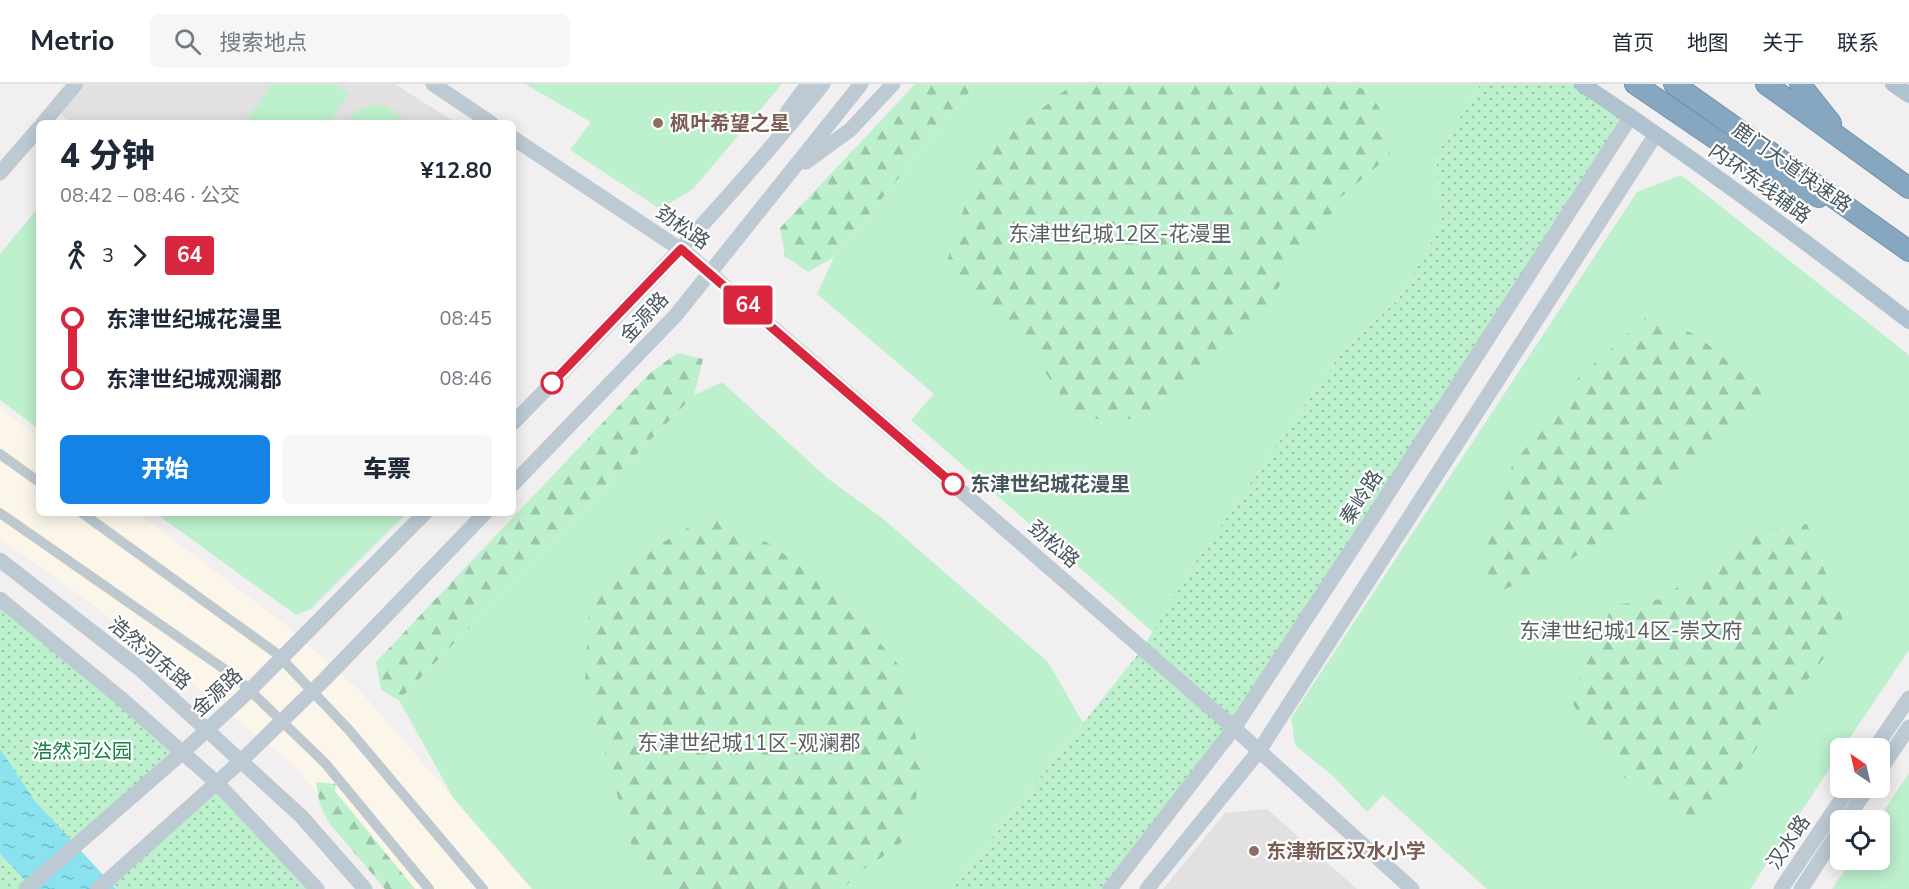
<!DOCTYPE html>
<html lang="zh">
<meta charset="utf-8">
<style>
:root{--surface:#fff;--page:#f6f6f7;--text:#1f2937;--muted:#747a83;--line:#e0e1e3;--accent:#1583e6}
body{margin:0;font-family:"Nunito Sans","Noto Sans SC",sans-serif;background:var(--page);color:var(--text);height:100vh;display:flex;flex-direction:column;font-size:22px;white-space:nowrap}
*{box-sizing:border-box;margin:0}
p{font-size:20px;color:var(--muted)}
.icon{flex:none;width:33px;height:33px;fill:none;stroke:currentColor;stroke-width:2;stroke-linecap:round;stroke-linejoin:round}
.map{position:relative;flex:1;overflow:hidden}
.drawer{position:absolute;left:36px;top:36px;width:480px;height:396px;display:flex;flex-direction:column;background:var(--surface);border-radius:9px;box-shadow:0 3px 15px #0003}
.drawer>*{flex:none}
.badge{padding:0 12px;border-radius:4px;font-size:21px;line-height:39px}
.needle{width:39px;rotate:326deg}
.buttons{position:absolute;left:1830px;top:654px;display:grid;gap:12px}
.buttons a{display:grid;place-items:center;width:60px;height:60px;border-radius:9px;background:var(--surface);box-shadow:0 3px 15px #0003;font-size:30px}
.map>.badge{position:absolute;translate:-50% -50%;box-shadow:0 0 0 3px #fff}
.legs{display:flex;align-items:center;gap:9px;height:66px;padding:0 24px;font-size:20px}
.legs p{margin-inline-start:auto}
.headline{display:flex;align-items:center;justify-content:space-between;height:102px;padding:0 24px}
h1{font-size:33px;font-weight:800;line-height:45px}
.action{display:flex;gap:12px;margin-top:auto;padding:12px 24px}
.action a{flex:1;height:69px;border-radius:9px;background:var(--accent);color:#fff;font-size:24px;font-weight:800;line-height:69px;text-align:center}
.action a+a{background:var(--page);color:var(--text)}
ul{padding:0 24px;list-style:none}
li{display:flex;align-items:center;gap:21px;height:60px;font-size:22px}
li i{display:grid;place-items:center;width:9px;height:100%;margin:0 8px;background:currentColor}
li i::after{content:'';width:15px;height:15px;margin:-8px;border:4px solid;border-radius:50%;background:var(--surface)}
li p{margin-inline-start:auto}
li:first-child i{background:linear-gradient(#0000 50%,currentColor 0)}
li:last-child i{background:linear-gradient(currentColor 50%,#0000 0)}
header{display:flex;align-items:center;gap:36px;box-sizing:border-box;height:84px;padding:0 30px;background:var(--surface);border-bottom:2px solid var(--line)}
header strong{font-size:28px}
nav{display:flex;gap:33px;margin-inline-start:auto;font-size:21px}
.search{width:420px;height:54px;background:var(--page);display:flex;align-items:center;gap:15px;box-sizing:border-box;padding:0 21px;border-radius:9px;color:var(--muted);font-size:22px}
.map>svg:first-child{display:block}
.commercial{fill:#fcf5e9}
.education{fill:#e3e0e2}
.green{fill:#bdf0cc}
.forest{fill:url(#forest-firs)}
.park{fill:url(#park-dots)}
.water{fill:url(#water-ripples)}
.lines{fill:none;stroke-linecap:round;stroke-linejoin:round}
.highway-casing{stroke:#7192ab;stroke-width:22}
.street{stroke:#bdc8cf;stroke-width:10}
.secondary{stroke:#bdcad4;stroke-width:15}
.primary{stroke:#afc2cf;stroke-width:16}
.highway{stroke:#86a7bf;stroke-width:20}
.line-1-casing{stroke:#fff;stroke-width:14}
.line-1{stroke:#d7263d;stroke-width:9}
.education-dot{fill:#8d6e63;stroke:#fff;stroke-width:2}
.stop-1-dot{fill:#fff;stroke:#d7263d;stroke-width:3}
.labels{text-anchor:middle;stroke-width:4.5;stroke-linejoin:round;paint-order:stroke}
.education-label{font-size:20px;font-weight:bold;fill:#785e54;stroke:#fff;text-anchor:start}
.street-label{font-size:20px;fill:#47555d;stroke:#fff}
.stop-label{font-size:20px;font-weight:bold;fill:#47555d;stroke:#fff;text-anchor:start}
.park-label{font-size:20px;fill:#158142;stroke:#fff}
.neighbourhood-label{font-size:21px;fill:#5c6065;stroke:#fff}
</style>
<header>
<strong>Metrio</strong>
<div class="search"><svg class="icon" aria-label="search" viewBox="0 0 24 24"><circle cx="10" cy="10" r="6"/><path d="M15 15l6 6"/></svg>搜索地点</div>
<nav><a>首页</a><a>地图</a><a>关于</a><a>联系</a></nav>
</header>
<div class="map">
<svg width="1909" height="805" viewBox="0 0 1909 805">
<defs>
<pattern id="forest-firs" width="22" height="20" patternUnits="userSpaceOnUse" patternTransform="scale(1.5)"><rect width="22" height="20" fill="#bdf0cc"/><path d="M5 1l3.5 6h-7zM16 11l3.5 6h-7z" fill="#9bc5a9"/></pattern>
<pattern id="park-dots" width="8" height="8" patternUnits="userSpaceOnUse" patternTransform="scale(1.5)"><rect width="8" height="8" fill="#bdf0cc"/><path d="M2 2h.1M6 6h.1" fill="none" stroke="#9bc5a9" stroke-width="1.8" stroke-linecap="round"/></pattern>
<pattern id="water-ripples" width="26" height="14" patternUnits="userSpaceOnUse" patternTransform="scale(1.5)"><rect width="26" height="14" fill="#89e2ee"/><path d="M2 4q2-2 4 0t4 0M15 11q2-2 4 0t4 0" fill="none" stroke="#72bac4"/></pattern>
</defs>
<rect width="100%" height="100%" fill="#f2eff0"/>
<path class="commercial" d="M0 324 39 353V429H138L287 542 362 609 532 805H394L294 681 95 522 0 454Z"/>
<g class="education">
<path d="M85 0H395L456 39H74L60 30Z"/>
<path d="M1267 725 1357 805H1163L1225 729Z"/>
</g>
<g class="green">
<path d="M272 0H335L349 10 329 39H244Z"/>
<path d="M525 0H782L693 105 660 125 570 66 591 38Z"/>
<path d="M976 0H1481L1436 72 1442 140 1398 216 1344 265 1192 483 1153 548 911 336 934 310 817 210 834 173Z"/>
<path d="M384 21 409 39H346C356 24 367 21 384 21Z"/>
<path d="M1681 91 1909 271V566L1843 664H1840V669L1750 805H1487L1383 711 1367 728 1334 693 1295 661 1291 634 1637 108Z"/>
<path d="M39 123V345L0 316V170Z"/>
<path d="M722 298 827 394 882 434 1048 578 1083 639 952 805H532L454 715 399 616 694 311Z"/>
<path d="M155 429H407L311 525 296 531Z"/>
<path d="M1909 689V805H1832L1852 776H1880V736H1878Z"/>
</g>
<g class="forest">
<path d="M915 0H976L834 173 808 188 785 172 780 144Z"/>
<path d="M1073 0H1354L1371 10 1391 45 1390 71 1335 118 1328 142 1289 189 1259 230 1161 322 1114 341 1070 325 1031 267 972 217 946 181 981 70 1030 34Z"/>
<path d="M1649 231 1698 252 1767 311 1638 433 1565 479 1498 508 1482 480 1512 382 1579 293Z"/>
<path d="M677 269 703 275 694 311 399 616 381 606 376 578 648 291Z"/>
<path d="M713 429 775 463 823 500 857 532 902 585 922 684 908 753 888 769 857 790 843 805H665L637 780 585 599 589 525 619 484Z"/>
<path d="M1807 440 1846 544 1748 676 1692 747 1620 690 1595 661 1570 614 1613 521 1662 515 1747 450Z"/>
<path d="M316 698 336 700 335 707 415 805H385L329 739 320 721Z"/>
</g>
<g class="park">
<path d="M1481 0H1582L1631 32 1234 644 1107 805H952L1142 565 1192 483 1344 265 1398 216 1442 140 1436 72Z"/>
<path d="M0 515 183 668 76 762 35 717 0 665Z"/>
<path d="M217 699 317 805H116L108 796Z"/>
<path d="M0 770 30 801 26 805H0Z"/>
</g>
<path class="water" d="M0 665 35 717 116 805H33L0 770Z"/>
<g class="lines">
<g class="highway-casing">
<g id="highway">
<path d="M1635 0 1767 90 1819 113"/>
<path d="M1674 0 1909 167"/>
<path d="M1766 0 1909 104"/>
<path d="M1800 0 1831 39"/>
</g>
</g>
<g class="street">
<path d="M0 370 39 398"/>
<path d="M0 429 237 594 325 679 429 805"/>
<path d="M82 429 276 569 349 646 483 805"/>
</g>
<g class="secondary">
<path d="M433 0 491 39"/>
<path d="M43 39 76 0"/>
<path d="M779 45 788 27 808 0"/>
<path d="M513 54 689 171 1234 644 1412 805"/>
<path d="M806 78 850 46 893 0"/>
<path d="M0 89 39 44"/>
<path d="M513 339C620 230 727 120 823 0"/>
<path d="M513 400 676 231 861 0"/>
<path d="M0 476 140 585 301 732 365 805"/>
<path d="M0 515 123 616 217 699 317 805"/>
<path d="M1875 664 1909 614"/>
<path d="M1880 686 1909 643"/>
<path d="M1846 736 1868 704"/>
<path d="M26 805 183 668 250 606 425 429"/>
<path d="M98 805 241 677 325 595 485 429"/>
<path d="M1110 805 1234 644 1373 433 1631 32"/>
<path d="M1147 805 1259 667 1656 50"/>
<path d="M1781 805 1849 704"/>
<path d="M1801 805 1840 745"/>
</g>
<g class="primary">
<path d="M1582 0C1694 74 1802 155 1909 237"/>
<path d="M1893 0 1909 11"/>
</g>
<use href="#highway" class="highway"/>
</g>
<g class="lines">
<g class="line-1-casing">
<path id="line-1" d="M552 299 681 165 953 400"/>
</g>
<use href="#line-1" class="line-1"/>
</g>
<g class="education-dot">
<circle cx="658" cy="39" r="6"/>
<circle cx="1254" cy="767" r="6"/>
</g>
<g class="stop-1-dot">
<circle cx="552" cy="299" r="10"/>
<circle cx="953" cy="400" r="10"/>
</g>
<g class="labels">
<g class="education-label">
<text x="670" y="46">枫叶希望之星</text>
<text x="1266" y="774">东津新区汉水小学</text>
</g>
<g class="street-label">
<text transform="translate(1792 83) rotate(35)" y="7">鹿门大道快速路</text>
<text transform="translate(1760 99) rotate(36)" y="7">内环东线辅路</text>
<text transform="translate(683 143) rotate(35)" y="7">劲松路</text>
<text transform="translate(644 233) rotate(-47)" y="7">金源路</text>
<text transform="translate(1361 413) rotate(-57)" y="7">秦岭路</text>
<text transform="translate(1054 460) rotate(41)" y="7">劲松路</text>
<text transform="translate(150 569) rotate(40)" y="7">浩然河东路</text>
<text transform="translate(217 608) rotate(-43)" y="7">金源路</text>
<text transform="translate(1788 758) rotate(-56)" y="7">汉水路</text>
</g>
<g class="stop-label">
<text x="970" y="407">东津世纪城花漫里</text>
</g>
<g class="park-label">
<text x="82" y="674">浩然河公园</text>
</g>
<g class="neighbourhood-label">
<text x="1120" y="157">东津世纪城12区-花漫里</text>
<text x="1631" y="554">东津世纪城14区-崇文府</text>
<text x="749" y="666">东津世纪城11区-观澜郡</text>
</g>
</g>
</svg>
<div class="buttons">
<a><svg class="needle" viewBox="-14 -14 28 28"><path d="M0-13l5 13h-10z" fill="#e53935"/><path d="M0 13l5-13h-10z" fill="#747a83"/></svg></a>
<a><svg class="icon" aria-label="locate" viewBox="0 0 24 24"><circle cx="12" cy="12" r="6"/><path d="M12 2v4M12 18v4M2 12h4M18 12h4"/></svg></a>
</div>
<b class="badge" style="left:748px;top:221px;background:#d7263d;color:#fff">64</b>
<section class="drawer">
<div class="headline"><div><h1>4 分钟</h1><p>08:42 – 08:46 · 公交</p></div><b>¥12.80</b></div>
<div class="legs"><svg class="icon" aria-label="walk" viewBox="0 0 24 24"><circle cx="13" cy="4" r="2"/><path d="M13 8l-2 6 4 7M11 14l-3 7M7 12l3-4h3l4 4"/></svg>3<svg class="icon" aria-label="forward" viewBox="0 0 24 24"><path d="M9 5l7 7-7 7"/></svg><b class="badge" style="background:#d7263d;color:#fff">64</b></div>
<ul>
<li><i style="color:#d7263d"></i><b>东津世纪城花漫里</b><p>08:45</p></li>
<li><i style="color:#d7263d"></i><b>东津世纪城观澜郡</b><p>08:46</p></li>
</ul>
<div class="action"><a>开始</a><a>车票</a></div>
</section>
</div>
